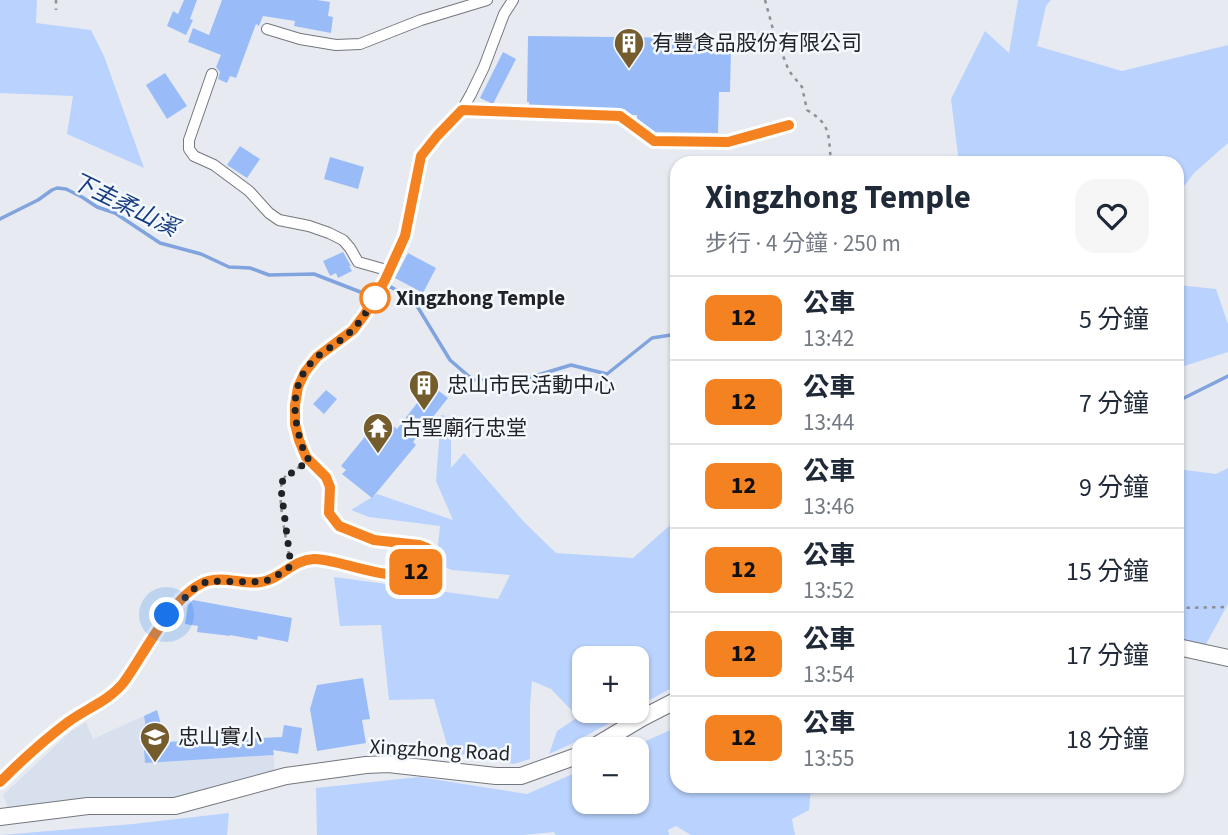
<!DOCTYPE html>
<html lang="zh-TW">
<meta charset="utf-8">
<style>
:root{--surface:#fff;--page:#f6f6f7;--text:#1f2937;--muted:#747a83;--line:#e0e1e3}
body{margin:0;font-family:"Source Sans 3","Noto Sans TC",sans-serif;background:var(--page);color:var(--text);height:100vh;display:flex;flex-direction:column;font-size:26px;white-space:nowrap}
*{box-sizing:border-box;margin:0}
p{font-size:23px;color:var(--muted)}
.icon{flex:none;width:38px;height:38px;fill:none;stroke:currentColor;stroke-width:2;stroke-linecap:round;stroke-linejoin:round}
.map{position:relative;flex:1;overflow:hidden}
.side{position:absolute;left:670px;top:156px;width:514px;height:637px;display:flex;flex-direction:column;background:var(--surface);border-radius:21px;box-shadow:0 2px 5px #0004}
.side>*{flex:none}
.badge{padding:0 14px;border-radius:10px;font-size:24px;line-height:46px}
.tools{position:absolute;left:572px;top:646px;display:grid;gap:14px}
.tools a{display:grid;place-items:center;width:77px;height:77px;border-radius:14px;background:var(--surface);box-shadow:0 2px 5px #0004;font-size:35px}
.you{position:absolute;width:35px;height:35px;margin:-18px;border:5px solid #fff;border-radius:50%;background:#1a73e8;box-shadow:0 0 0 10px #1a73e833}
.map>.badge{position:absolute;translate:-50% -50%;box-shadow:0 0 0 4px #fff}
.round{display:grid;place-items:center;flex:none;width:74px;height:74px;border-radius:21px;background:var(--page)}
.head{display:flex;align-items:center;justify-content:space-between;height:119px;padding:0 35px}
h1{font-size:33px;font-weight:700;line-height:52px}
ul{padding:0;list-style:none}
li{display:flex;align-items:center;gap:21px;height:84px;padding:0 35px;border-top:2px solid var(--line)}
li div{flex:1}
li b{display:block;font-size:26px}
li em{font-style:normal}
li .badge{min-width:77px;font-weight:700;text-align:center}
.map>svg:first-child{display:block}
.built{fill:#d8e0ed}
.green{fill:#b9d2fe}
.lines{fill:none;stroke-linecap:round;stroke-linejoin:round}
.stream{stroke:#81a3de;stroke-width:3.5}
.building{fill:#99bcf9}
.lane-casing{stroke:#74777d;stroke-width:7}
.street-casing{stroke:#74777d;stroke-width:12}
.secondary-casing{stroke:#74777d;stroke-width:18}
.path{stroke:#8d9094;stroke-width:2.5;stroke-dasharray:3.5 5;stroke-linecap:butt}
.lane{stroke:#fff;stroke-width:5}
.street{stroke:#fff;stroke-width:10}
.secondary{stroke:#fff;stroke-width:16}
.line-casing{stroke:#fff;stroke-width:16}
.line{stroke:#f58220;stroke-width:10}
.walk{stroke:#222326;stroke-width:7;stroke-dasharray:0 12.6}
.stop-dot{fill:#fff;stroke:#f58220;stroke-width:3.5}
.labels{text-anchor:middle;stroke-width:5;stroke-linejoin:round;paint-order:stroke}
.poi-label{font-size:21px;fill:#222326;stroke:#f4f8ff;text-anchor:start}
.stop-label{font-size:21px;font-weight:bold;fill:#222326;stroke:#f4f8ff;text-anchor:start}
.street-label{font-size:21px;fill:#222326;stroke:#f4f8ff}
.water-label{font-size:23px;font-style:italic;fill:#153b80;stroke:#f4f8ff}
</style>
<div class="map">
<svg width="1228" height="835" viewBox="0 0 1228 835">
<rect width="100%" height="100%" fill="#e7ebf1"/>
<path class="built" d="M157 710 166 742 272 738 275 772 176 798H105L8 808 3 795 70 732 86 722 93 739Z"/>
<g class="green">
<path d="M0 0H37L36 23 91 30 104 56 144 168 67 134 73 96 0 93Z"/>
<path d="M1018 0H1051L1046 6 1037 46 1122 71 1228 45V143L1194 173 1178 194V163H959L951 99 985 31 1009 53Z"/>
<path d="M1178 285 1216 289 1228 324V352L1178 368Z"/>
<path d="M441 415 451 417V468L464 453 525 523 556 553 633 558 677 519V685L637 707V658H584V710L631 711 571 744 549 754 557 731 578 717 551 689 532 681 530 706V759L514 764 449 752 434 699 389 700 381 625 340 626 334 577 498 599 510 575 452 570 436 564 440 526 369 517 351 510 377 494 453 520 436 481Z"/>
<path d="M1228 468V604L1205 646 1178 638V469L1216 474Z"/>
<path d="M677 727V786H811L809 810 792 819 795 835H691L676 826 668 830 669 835H556L554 832 523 835H317L316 788 419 777 527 794 584 769V802H637V749H628Z"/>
<path d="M229 813 227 835H1L133 824Z"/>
</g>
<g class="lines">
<g class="stream">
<path d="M0 219 38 200 52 190 57 188 66 189 82 197 97 207 115 213 160 243 201 254 229 267 250 268 269 275 314 274 363 293 376 290"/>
<path d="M384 288 391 287 414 301 450 360 473 380 528 378 571 365 607 374 652 338 677 334"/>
<path d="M1178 401 1228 376"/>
</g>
</g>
<g class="building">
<path d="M184 0H197L190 19 193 20 186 35 167 26 173 11 178 14Z"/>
<path d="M222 0H317L330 2 328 16 333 17 331 33 294 26 295 21 263 16 259 26 256 24 236 78 230 76 227 83 218 79 220 72 216 67 221 55 188 42 193 28 209 35Z"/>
<path d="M528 36 700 38V47H731L730 92H719L718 133 650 132 637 122V115H628L620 111 529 107V102H527Z"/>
<path d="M503 52 516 59 493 104 480 98Z"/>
<path d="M165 73 187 106 167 119 146 85Z"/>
<path d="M240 146 260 159 247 178 227 165Z"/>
<path d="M330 157 364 167 358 189 324 179Z"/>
<path d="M343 252 351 266H349L352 271 338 278 336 273 330 276 323 261Z"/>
<path d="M408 253 436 268 423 293 395 278Z"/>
<path d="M431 385 448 398 413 442 416 445 372 498 342 474 346 470 341 466 381 417 397 429Z"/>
<path d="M326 390 337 399 324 414 313 404Z"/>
<path d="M193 600 292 618 288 642 258 636 257 640 230 635V636L197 632 198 626 185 624 188 605Z"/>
<path d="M363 678 370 719 362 720 366 743 317 751 310 709 317 685Z"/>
<path d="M157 710 166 742 282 737 284 725 302 728 298 754 273 750 274 755 145 763 143 735H147L144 716Z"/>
</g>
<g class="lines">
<g class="lane-casing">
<path id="lane" d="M462 110 620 116 654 141 728 142 789 125"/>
</g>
<g class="street-casing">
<g id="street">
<path d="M267 29 300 39 336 45 360 44 421 20 487 0"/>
<path d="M212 74 189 140V149L194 156 214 165 249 191 269 213 279 220 309 226 329 233 343 240 350 248 358 262 383 269H390"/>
<path d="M0 782C21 761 44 740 68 722 88 708 108 702 124 682 145 655 175 591 208 581 225 576 244 584 261 582 281 579 293 560 314 559 340 558 408 592 426 564 428 561 429 558 430 554L427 548 419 545 374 540 339 526 329 513 330 487 326 477 306 457 299 440 295 424V405L298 387 305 372 317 357 353 330 365 314 385 280 406 236 421 156 437 136 462 110 471 94 484 67 504 14 513 0"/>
</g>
</g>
<g class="secondary-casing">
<g id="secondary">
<path d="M1178 647 1228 658"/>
<path d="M590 749 642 718 677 700"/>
<path d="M0 817 88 806H175L286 776 366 765 388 764 496 776H521L577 756 584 752"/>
</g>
</g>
<g class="path">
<path d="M56 0V10"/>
<path d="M765 0 774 33 789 71 802 87 807 110C832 125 828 135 831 162"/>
<path d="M289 554C286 539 276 493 283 480 286 473 295 470 301 466"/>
<path d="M1178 608 1228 607"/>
</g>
<use href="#lane" class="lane"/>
<use href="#street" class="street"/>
<use href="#secondary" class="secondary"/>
</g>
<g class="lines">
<g class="line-casing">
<path id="line" d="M0 782C21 761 44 740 68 722 87 708 109 701 124 682 144 655 175 590 208 581 225 576 244 585 261 582 281 579 292 560 314 559 340 558 408 592 426 564 428 561 429 558 430 554L427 548 419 545 374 540 339 526 329 513 330 487 326 477 306 457 299 440 295 424V405L298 387 305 372 317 357 353 330 365 314 385 280 405 236 421 156 437 136 462 110 620 116 654 141 728 142 789 125"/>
</g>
<use href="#line" class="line"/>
<path class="walk" d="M167 615 196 587 208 581 262 582 272 579 291 566 281 489 283 479 310 460 306 457C293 423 286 383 318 356 330 347 343 340 353 329 362 320 368 309 375 298"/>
</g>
<defs>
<g id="building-pin" transform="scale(1.575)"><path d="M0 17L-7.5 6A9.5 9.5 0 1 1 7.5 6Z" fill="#755c2d" stroke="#f4f8ff"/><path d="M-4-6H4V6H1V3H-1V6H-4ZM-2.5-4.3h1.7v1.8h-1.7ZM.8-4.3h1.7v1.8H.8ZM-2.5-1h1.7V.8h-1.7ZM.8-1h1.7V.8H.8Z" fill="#fff"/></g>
<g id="temple-pin" transform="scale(1.575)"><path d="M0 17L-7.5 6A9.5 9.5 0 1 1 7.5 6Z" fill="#755c2d" stroke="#f4f8ff"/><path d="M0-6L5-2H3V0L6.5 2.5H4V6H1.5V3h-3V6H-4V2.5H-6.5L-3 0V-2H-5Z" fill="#fff"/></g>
<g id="school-pin" transform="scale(1.575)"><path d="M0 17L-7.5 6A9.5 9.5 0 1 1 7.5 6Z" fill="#755c2d" stroke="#f4f8ff"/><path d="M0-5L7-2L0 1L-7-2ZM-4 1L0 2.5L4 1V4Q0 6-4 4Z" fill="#fff"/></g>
</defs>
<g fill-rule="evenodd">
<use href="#building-pin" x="629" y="43"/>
<use href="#building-pin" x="424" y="385"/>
<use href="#temple-pin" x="378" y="428"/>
<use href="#school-pin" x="155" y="737"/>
</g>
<circle class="stop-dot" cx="375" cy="298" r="14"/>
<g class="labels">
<g class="poi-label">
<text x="652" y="50">有豐食品股份有限公司</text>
<text x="447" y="392">忠山市民活動中心</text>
<text x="401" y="435">古聖廟行忠堂</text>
<text x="178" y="744">忠山實小</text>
</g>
<g class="stop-label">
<text x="396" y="305">Xingzhong Temple</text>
</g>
<g class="street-label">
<text transform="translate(440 750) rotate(3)" y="7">Xingzhong Road</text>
</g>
<g class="water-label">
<text transform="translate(125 204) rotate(26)" y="8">下圭柔山溪</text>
</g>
</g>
</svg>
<div class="tools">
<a>+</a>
<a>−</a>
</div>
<div class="you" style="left:167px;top:615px"></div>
<b class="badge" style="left:416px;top:572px;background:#f58220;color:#111">12</b>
<section class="side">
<div class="head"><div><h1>Xingzhong Temple</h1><p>步行 · 4 分鐘 · 250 m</p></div><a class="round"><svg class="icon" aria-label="heart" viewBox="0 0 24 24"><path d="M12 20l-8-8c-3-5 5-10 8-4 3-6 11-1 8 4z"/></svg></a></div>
<ul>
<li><span class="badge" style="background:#f58220;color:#111">12</span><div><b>公車</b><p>13:42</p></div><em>5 分鐘</em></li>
<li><span class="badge" style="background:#f58220;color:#111">12</span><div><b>公車</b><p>13:44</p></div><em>7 分鐘</em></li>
<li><span class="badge" style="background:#f58220;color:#111">12</span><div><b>公車</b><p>13:46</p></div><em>9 分鐘</em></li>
<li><span class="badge" style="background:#f58220;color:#111">12</span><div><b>公車</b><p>13:52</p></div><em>15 分鐘</em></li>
<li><span class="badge" style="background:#f58220;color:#111">12</span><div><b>公車</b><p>13:54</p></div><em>17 分鐘</em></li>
<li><span class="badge" style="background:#f58220;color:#111">12</span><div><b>公車</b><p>13:55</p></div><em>18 分鐘</em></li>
</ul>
</section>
</div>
